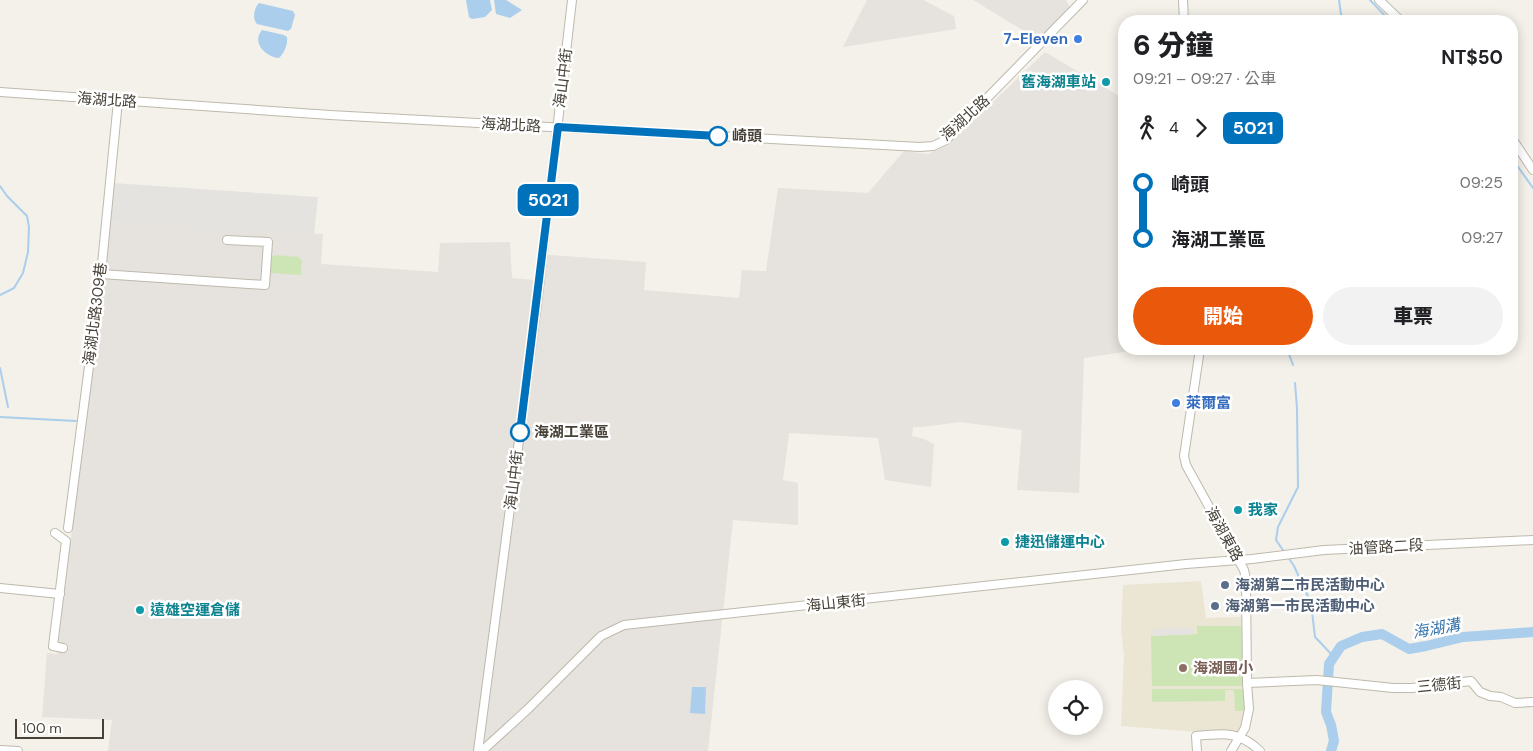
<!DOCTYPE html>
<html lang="zh-TW">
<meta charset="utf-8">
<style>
:root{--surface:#fff;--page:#f2f2f2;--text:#202124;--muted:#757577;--accent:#ea580c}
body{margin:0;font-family:"DM Sans","Noto Sans TC",sans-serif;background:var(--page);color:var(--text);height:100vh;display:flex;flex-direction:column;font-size:19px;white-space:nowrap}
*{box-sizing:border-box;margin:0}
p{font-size:16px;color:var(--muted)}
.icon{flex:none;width:28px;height:28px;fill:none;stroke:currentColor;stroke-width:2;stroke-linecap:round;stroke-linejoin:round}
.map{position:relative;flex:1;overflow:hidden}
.details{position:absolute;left:1118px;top:15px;width:400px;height:340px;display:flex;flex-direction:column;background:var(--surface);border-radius:20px;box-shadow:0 2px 12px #0003}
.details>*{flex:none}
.badge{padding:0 10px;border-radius:8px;font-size:18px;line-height:32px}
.buttons{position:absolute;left:1048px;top:680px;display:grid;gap:10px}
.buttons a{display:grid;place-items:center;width:55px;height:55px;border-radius:50%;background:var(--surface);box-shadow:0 2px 12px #0003;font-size:25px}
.scale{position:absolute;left:15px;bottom:12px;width:89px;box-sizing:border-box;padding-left:5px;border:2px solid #474138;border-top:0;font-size:14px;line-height:18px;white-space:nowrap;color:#474138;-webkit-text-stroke:4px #fff;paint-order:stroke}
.map>.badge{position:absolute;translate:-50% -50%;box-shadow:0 0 0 2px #fff}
.legs{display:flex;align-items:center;gap:8px;height:55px;padding:0 15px;font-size:16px}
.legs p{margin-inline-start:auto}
.headline{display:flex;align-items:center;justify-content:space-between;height:85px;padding:0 15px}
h1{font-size:28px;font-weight:800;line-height:38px}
.button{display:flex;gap:10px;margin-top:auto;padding:10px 15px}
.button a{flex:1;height:58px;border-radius:30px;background:var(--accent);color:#fff;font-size:20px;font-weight:800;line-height:58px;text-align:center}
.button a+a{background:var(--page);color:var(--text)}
ul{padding:0 15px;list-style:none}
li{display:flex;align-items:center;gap:18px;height:55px;font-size:19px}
li i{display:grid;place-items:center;width:8px;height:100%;margin:0 6px;background:currentColor}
li i::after{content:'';width:12px;height:12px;margin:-6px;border:4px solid;border-radius:50%;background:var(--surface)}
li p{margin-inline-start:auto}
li:first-child i{background:linear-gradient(#0000 50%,currentColor 0)}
li:last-child i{background:linear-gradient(currentColor 50%,#0000 0)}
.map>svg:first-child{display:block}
.industrial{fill:#e6e2dd}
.education{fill:#ebe6d4}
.green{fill:#cde5b5}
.parking{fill:#e5e3e0}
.water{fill:#aaceec}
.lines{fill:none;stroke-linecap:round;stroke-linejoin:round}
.stream{stroke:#aaceec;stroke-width:2}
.river{stroke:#aaceec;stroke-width:10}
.minor-casing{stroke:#beb9ac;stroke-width:10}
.minor{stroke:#fff;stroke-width:8}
.line-1-casing{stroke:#fff;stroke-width:11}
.line-1{stroke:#0072bc;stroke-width:8}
.shop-dot{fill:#3f7fe0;stroke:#fff;stroke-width:2}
.culture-dot{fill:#0f9aa8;stroke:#fff;stroke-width:2}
.stop-1-dot{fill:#fff;stroke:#0072bc;stroke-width:2.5}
.service-dot{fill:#5c6f8a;stroke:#fff;stroke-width:2}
.education-dot{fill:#8d6e63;stroke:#fff;stroke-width:2}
.labels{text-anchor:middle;stroke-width:5;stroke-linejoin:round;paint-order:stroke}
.shop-label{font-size:15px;font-weight:bold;fill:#366cbe;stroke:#fff;text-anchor:end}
.street-label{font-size:15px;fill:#474138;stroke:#fff}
.culture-label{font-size:15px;font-weight:bold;fill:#0d838f;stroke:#fff;text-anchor:start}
.stop-label{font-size:15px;font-weight:bold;fill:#474138;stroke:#fff;text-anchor:start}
.service-label{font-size:15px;font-weight:bold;fill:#4e5e75;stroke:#fff;text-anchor:start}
.education-label{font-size:15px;font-weight:bold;fill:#785e54;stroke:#fff;text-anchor:start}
.water-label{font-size:16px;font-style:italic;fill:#3776ac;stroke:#fff}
</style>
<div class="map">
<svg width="1533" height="751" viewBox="0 0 1533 751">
<rect width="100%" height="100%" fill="#f3f1e9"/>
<g class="industrial">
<path d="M867 0H923L954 16 956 29 843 47Z"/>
<path d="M973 0H1066L1070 8 1039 40Z"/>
<path d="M1045 52 1124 99V349H1143L1084 358 1079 493 1017 490 1022 430 960 422 922 427H913L912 436 924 439 934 444 931 487 885 480 878 438 789 433 783 480 798 483V525L733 520 708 751H108L112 720 42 717 47 653 57 654 109 223 323 234 321 264 438 272 440 243 510 242 512 278 534 280 537 254 646 262 644 290 739 298 742 270 766 271 778 188 868 193 904 151 928 154 948 145Z"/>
</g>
<path class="education" d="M1201 581 1206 618 1241 617 1245 711 1244 716 1238 732H1199L1121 726 1124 655 1121 630 1123 585Z"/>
<g class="green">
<path d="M275 255 299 257V259H302L301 275 270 273 272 257Z"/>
<path d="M1197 626H1241L1244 686H1152L1151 636 1197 634Z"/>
<path d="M1152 689H1244L1245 711H1235L1234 690H1225V701L1152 702Z"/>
</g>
<g class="parking">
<path d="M113 183 318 197 314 235 109 223Z"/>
<path d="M1193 628V634L1154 636 1153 629Z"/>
</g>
<g class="water">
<path d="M466 0H490L492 10 485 17 472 19 469 17Z"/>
<path d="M494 0H506L522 10 510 18 496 14Z"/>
<path d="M259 3 293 11 295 15 291 29 288 31 257 24C252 19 254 8 259 3Z"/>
<path d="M262 30 284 35 287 37C288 45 284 53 279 58 266 57 251 43 262 30Z"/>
<path d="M692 687H706L705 714 690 713Z"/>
</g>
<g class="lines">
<g class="stream">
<path d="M1339 0 1342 21"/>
<path d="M1370 0 1390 21"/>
<path d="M1511 157 1533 188"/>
<path d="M0 186 7 196 27 216 29 227 28 252 23 273 14 288 0 295"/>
<path d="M1287 349 1293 365"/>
<path d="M0 368 8 407"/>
<path d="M0 417 76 421"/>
<path d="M1285 553 1276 540 1278 527 1298 487 1297 408 1295 383"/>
<path d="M1288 557 1294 566 1311 603 1315 637 1334 657"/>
</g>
<path class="river" d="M1331 751 1334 741 1331 725 1326 712 1329 664 1341 646 1362 637 1382 634 1409 649 1426 646 1463 637 1533 632"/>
<g class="minor-casing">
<g id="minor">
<path d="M1183 0 1184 21"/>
<path d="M1379 0 1401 21"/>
<path d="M0 92 330 115 920 147 933 146 946 140 1083 0"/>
<path d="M1511 137 1533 170"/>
<path d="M101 274 265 285 268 242 227 240"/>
<path d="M1200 349 1184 456 1186 465 1238 559 1244 570 1246 579 1247 683 1249 709 1245 728 1231 751"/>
<path d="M68 528 101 274 118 101"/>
<path d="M55 533 66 541 53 646 63 648"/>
<path d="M0 588 60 594"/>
<path d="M1247 683 1317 680 1393 688H1412L1471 681 1480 692 1490 696 1501 697 1515 703 1533 702"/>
<path d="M0 750 18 751"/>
<path d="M478 751 538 296 572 0"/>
<path d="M482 751 529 708 601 636 624 625 1186 564 1252 559 1324 550 1533 540"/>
<path d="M1197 751 1196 736C1224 733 1239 731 1260 751"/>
</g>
</g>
<use href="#minor" class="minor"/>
</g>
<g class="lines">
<g class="line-1-casing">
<path id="line-1" d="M520 432 558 127 718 136"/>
</g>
<use href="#line-1" class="line-1"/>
</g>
<g class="shop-dot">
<circle cx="1078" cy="39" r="5"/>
<circle cx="1176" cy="403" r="5"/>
</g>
<g class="culture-dot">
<circle cx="1106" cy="82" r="5"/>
<circle cx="1238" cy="510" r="5"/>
<circle cx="1005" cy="542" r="5"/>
<circle cx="140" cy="610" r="5"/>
</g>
<g class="stop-1-dot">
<circle cx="718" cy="136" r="9"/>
<circle cx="520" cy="432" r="9"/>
</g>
<g class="service-dot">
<circle cx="1225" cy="585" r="5"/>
<circle cx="1215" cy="606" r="5"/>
</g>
<circle class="education-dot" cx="1183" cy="668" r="5"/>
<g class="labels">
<g class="shop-label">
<text x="1068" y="44">7-Eleven</text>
<text x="1186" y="408" text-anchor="start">萊爾富</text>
</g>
<g class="street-label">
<text transform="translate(563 78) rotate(-83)" y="5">海山中街</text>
<text transform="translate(107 100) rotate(4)" y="5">海湖北路</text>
<text transform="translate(965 118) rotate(-42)" y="5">海湖北路</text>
<text transform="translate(511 125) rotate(3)" y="5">海湖北路</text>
<text transform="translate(95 314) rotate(-83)" y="5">海湖北路309巷</text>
<text transform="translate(514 480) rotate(-83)" y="5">海山中街</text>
<text transform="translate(1224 534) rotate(61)" y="5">海湖東路</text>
<text transform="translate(1386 547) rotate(-3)" y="5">油管路二段</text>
<text transform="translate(836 603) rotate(-6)" y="5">海山東街</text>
<text transform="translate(1439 685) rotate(-6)" y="5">三德街</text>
</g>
<g class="culture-label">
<text x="1096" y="87" text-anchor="end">舊海湖車站</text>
<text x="1248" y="515">我家</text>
<text x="1015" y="547">捷迅儲運中心</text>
<text x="150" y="615">遠雄空運倉儲</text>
</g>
<g class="stop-label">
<text x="732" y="141">崎頭</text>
<text x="534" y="437">海湖工業區</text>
</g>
<g class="service-label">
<text x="1235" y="590">海湖第二市民活動中心</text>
<text x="1225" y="611">海湖第一市民活動中心</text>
</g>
<g class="education-label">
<text x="1193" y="673">海湖國小</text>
</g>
<g class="water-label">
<text transform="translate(1436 628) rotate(-10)" y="6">海湖溝</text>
</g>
</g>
</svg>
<div class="buttons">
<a><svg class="icon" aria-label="locate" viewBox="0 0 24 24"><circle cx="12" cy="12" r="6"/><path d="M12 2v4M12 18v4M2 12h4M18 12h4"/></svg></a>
</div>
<div class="scale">100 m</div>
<b class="badge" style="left:548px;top:200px;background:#0072bc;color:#fff">5021</b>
<section class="details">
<div class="headline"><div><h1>6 分鐘</h1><p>09:21 – 09:27 · 公車</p></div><b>NT$50</b></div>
<div class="legs"><svg class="icon" aria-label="walk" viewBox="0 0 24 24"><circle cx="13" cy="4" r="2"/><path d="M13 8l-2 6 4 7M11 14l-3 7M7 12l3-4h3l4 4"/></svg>4<svg class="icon" aria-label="forward" viewBox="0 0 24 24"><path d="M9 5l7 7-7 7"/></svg><b class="badge" style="background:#0072bc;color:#fff">5021</b></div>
<ul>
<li><i style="color:#0072bc"></i><b>崎頭</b><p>09:25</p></li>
<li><i style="color:#0072bc"></i><b>海湖工業區</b><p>09:27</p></li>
</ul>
<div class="button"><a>開始</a><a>車票</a></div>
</section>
</div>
